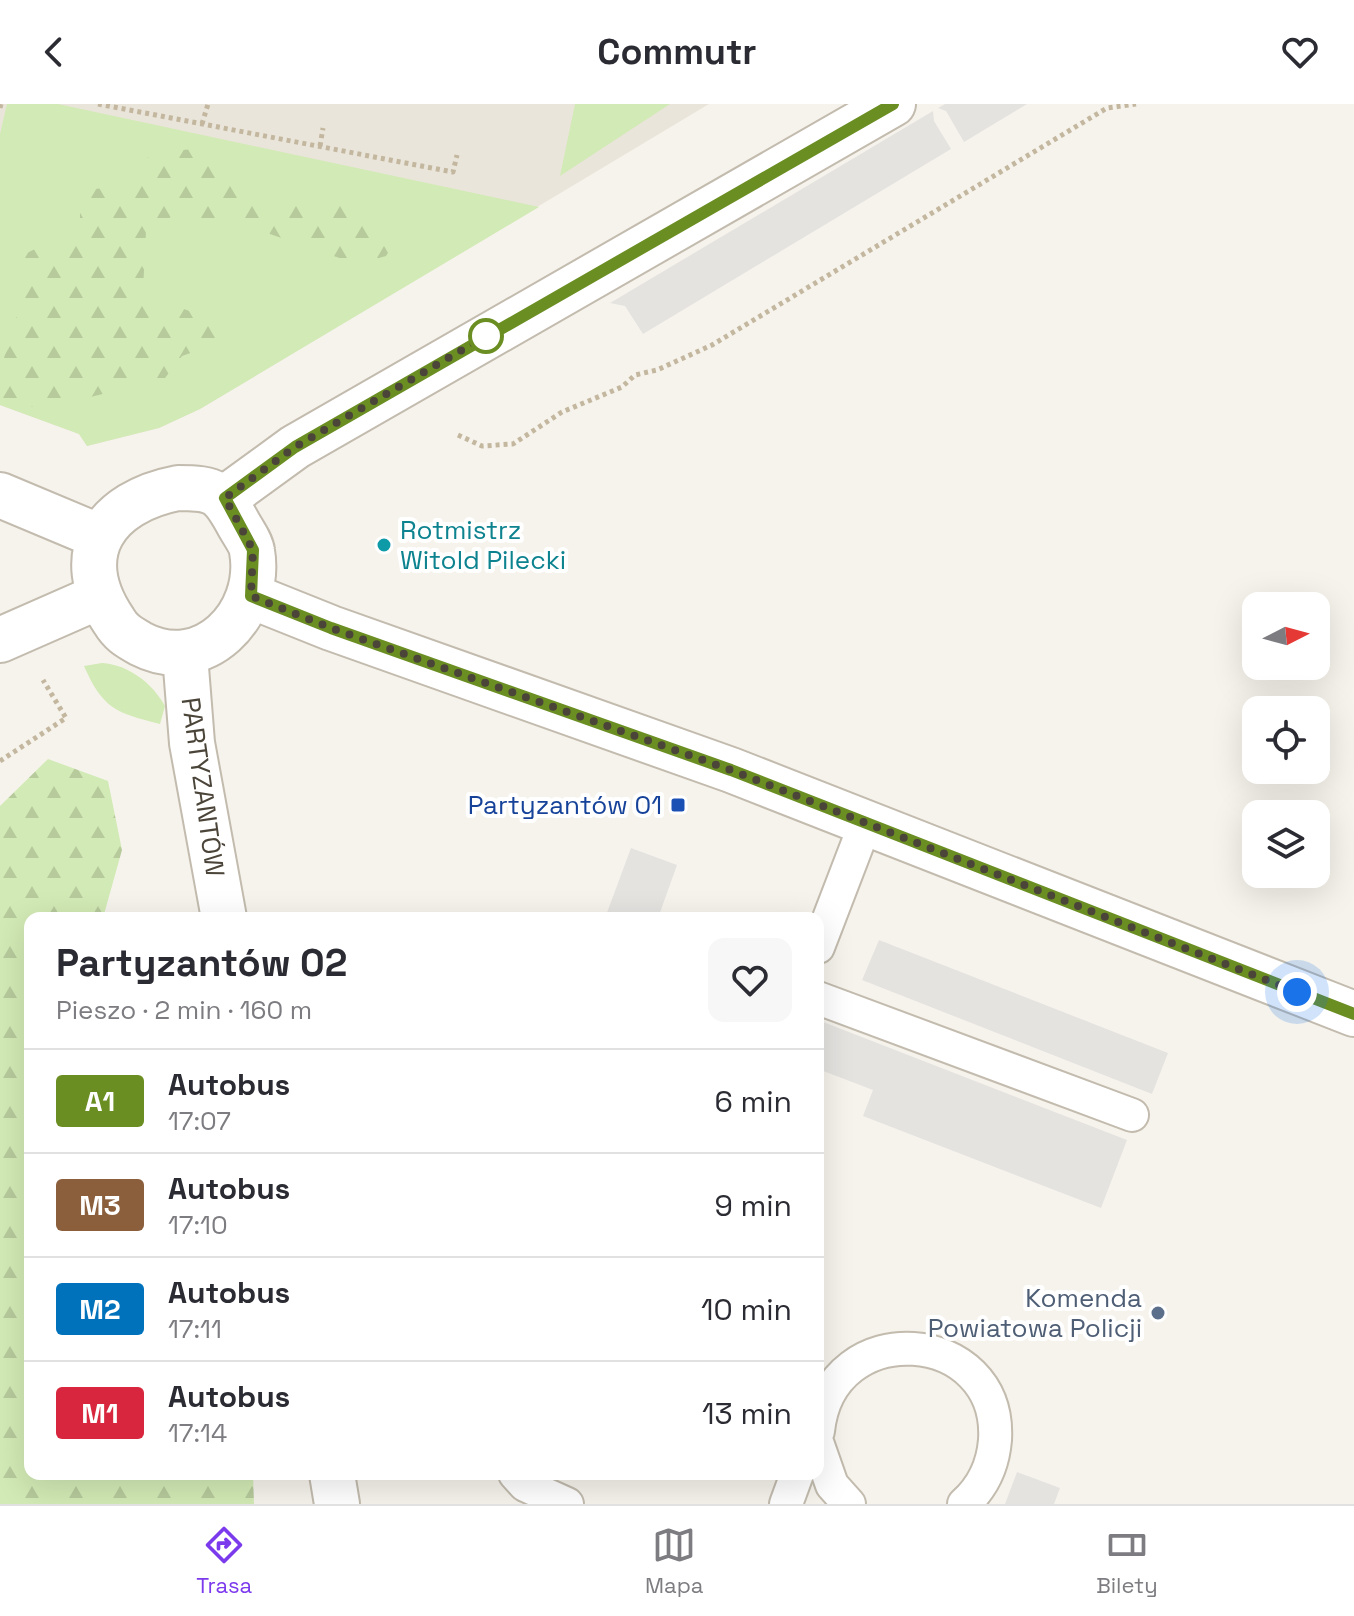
<!DOCTYPE html>
<html lang="pl">
<meta charset="utf-8">
<style>
:root{--surface:#fff;--page:#f7f7f7;--text:#2b2b33;--muted:#7c7c81;--line:#e1e1e2;--accent:#7c3aed}
body{margin:0;font-family:"Space Grotesk",sans-serif;background:var(--page);color:var(--text);height:100vh;display:flex;flex-direction:column;font-size:30px;white-space:nowrap}
*{box-sizing:border-box;margin:0}
p{font-size:26px;color:var(--muted)}
.icon{flex:none;width:44px;height:44px;fill:none;stroke:currentColor;stroke-width:2;stroke-linecap:round;stroke-linejoin:round}
.map{position:relative;flex:1;overflow:hidden}
.side{position:absolute;left:24px;top:808px;width:800px;height:568px;display:flex;flex-direction:column;background:var(--surface);border-radius:16px;box-shadow:0 8px 32px #0002}
.side>*{flex:none}
.badge{padding:0 16px;border-radius:6px;font-size:28px;line-height:52px}
.needle{width:52px;rotate:84deg}
.controls{position:absolute;left:1242px;top:488px;display:grid;gap:16px}
.controls a{display:grid;place-items:center;width:88px;height:88px;border-radius:16px;background:var(--surface);box-shadow:0 8px 32px #0002;font-size:40px}
.you{position:absolute;width:40px;height:40px;margin:-20px;border:6px solid #fff;border-radius:50%;background:#1a73e8;box-shadow:0 0 0 12px #1a73e833}
.map>.badge{position:absolute;translate:-50% -50%;box-shadow:0 0 0 4px #fff}
.round{display:grid;place-items:center;flex:none;width:84px;height:84px;border-radius:16px;background:var(--page)}
.summary{display:flex;align-items:center;justify-content:space-between;height:136px;padding:0 32px}
h1{font-size:38px;font-weight:600;line-height:60px}
ul{padding:0;list-style:none}
li{display:flex;align-items:center;gap:24px;height:104px;padding:0 32px;border-top:2px solid var(--line)}
li div{flex:1}
li b{display:block;font-size:30px}
li em{font-style:normal}
li .badge{min-width:88px;font-weight:700;text-align:center}
header{display:flex;justify-content:space-between;align-items:center;height:104px;padding:0 32px;background:var(--surface);font-size:36px;font-weight:600}
.dock{display:flex;justify-content:space-around;align-items:center;height:112px;border-top:2px solid var(--line);background:var(--surface);font-size:22px;color:var(--muted)}
.dock a{display:grid;justify-items:center;gap:4px}
.dock .selected{color:var(--accent)}
.map>svg:first-child{display:block}
.residential{fill:#eae5da}
.green{fill:#d2eab5}
.forest{fill:url(#forest-firs)}
.parking{fill:#e5e3e0}
.lines{fill:none;stroke-linecap:round;stroke-linejoin:round}
.service-casing{stroke:#c2bbae;stroke-width:36}
.minor-casing{stroke:#c2bbae;stroke-width:48}
.tertiary-casing{stroke:#c2bbae;stroke-width:48}
.path{stroke:#c4b79f;stroke-width:5;stroke-dasharray:4 4;stroke-linecap:butt}
.service{stroke:#fff;stroke-width:32}
.minor{stroke:#fff;stroke-width:44}
.tertiary{stroke:#fff;stroke-width:44}
.line-casing{stroke:#fff;stroke-width:18}
.line{stroke:#6b8e23;stroke-width:12}
.walk{stroke:#4b4439;stroke-width:8;stroke-dasharray:0 14.4}
.stop-dot{fill:#fff;stroke:#6b8e23;stroke-width:4}
.culture-dot{fill:#0f9aa8;stroke:#fff;stroke-width:3}
.transit-dot{fill:#1a4fb4;stroke:#fff;stroke-width:3}
.service-dot{fill:#5c6f8a;stroke:#fff;stroke-width:3}
.labels{text-anchor:middle;stroke-width:8;stroke-linejoin:round;paint-order:stroke}
.culture-label{font-size:26px;fill:#0d838f;stroke:#fff;text-anchor:start}
.street-label{font-size:26px;fill:#4b4439;stroke:#fff}
.transit-label{font-size:26px;fill:#164399;stroke:#fff;text-anchor:end}
.service-label{font-size:26px;fill:#4e5e75;stroke:#fff;text-anchor:end}
</style>
<header><svg class="icon" aria-label="back" viewBox="0 0 24 24"><path d="M15 5l-7 7 7 7"/></svg>Commutr<svg class="icon" aria-label="heart" viewBox="0 0 24 24"><path d="M12 20l-8-8c-3-5 5-10 8-4 3-6 11-1 8 4z"/></svg></header>
<div class="map">
<svg width="1354" height="1400" viewBox="0 0 1354 1400">
<defs>
<pattern id="forest-firs" width="22" height="20" patternUnits="userSpaceOnUse" patternTransform="scale(2)"><rect width="22" height="20" fill="#d2eab5"/><path d="M5 1l3.5 6h-7zM16 11l3.5 6h-7z" fill="#b6ca9c"/></pattern>
</defs>
<rect width="100%" height="100%" fill="#f6f3ec"/>
<path class="residential" d="M0 0H709L200 305 159 324 87 342 79 330 0 301Z"/>
<g class="green">
<path d="M7 0H58L539 103 200 305 159 324 87 342 79 330 0 301V30Z"/>
<path d="M575 0H670L560 72Z"/>
<path d="M102 559C129 561 152 579 165 602L160 620C116 609 103 605 84 562Z"/>
</g>
<g class="forest">
<path d="M177 46C185 46 195 45 202 46 232 54 246 91 277 100 305 108 331 90 362 102 374 107 386 129 394 139L386 152 357 160 226 115 171 113 146 127 143 186C170 203 201 207 226 227L210 242 182 252 165 274 75 297 32 303 1 295 0 267 17 211V184L25 150 45 140 72 137 80 116V95L94 85 125 82 147 54Z"/>
<path d="M48 655 108 677 122 746 103 814H30V1370H253L254 1400H0V702Z"/>
</g>
<g class="parking">
<path d="M945 0H1027L964 38 946 7 938 4Z"/>
<path d="M933 7 934 17 951 45 643 230 625 202 610 199Z"/>
<path d="M631 744 677 761 658 814H605Z"/>
<path d="M879 836 1168 949 1152 990 862 876Z"/>
<path d="M818 916 1127 1036 1101 1104 863 1012 873 986 818 965Z"/>
<path d="M1017 1368 1060 1384 1054 1400H1005Z"/>
</g>
<g class="lines">
<g class="service-casing">
<g id="service">
<path d="M818 843 866 718"/>
<path d="M818 894 1132 1011"/>
<path d="M818 1327C830 1209 1002 1223 995 1336 993 1361 983 1383 964 1400"/>
<path d="M818 1341 832 1381 849 1400"/>
<path d="M515 1370 525 1381 567 1400"/>
<path d="M786 1400 797 1370"/>
</g>
</g>
<g class="minor-casing">
<g id="minor">
<path d="M0 391 98 432"/>
<path d="M251 492 331 524 731 666 1354 910"/>
<path d="M185 551 192 639 224 814"/>
<path d="M332 1370 337 1400"/>
</g>
</g>
<g class="tertiary-casing">
<g id="tertiary">
<path d="M178 384C216 384 221 388 239 421 243 428 251 439 252 447 263 511 203 572 141 540 129 533 121 529 114 517 69 450 105 398 178 384Z"/>
<path d="M225 394 295 343 893 0"/>
<path d="M0 536 98 493"/>
</g>
</g>
<g class="path">
<path d="M98 0 453 68 457 51"/>
<path d="M0 4 1 0"/>
<path d="M202 20 208 0"/>
<path d="M320 42 323 24"/>
<path d="M458 331 482 342 513 340 562 308 622 283 635 271 657 266 712 241 1107 4 1136 0"/>
<path d="M0 657 66 614 43 576"/>
</g>
<use href="#service" class="service"/>
<use href="#minor" class="minor"/>
<use href="#tertiary" class="tertiary"/>
</g>
<g class="lines">
<g class="line-casing">
<path id="line" d="M893 0 295 343 225 394 253 446 251 492 331 524 731 666 1354 910"/>
</g>
<use href="#line" class="line"/>
<path class="walk" d="M486 232 295 343 225 394 253 446 251 492 331 524 731 666 1297 888"/>
</g>
<circle class="stop-dot" cx="486" cy="232" r="16"/>
<circle class="culture-dot" cx="384" cy="441" r="8"/>
<rect class="transit-dot" x="670" y="693" width="16" height="16" rx="4"/>
<circle class="service-dot" cx="1158" cy="1209" r="8"/>
<g class="labels">
<g class="culture-label">
<text x="400" y="435">Rotmistrz<tspan x="400" dy="30">Witold Pilecki</tspan></text>
</g>
<g class="street-label">
<text transform="translate(203 683) rotate(82)" y="9">PARTYZANTÓW</text>
</g>
<g class="transit-label">
<text x="662" y="710">Partyzantów 01</text>
</g>
<g class="service-label">
<text x="1142" y="1203">Komenda<tspan x="1142" dy="30">Powiatowa Policji</tspan></text>
</g>
</g>
</svg>
<div class="controls">
<a><svg class="needle" viewBox="-14 -14 28 28"><path d="M0-13l5 13h-10z" fill="#e53935"/><path d="M0 13l5-13h-10z" fill="#7c7c81"/></svg></a>
<a><svg class="icon" aria-label="locate" viewBox="0 0 24 24"><circle cx="12" cy="12" r="6"/><path d="M12 2v4M12 18v4M2 12h4M18 12h4"/></svg></a>
<a><svg class="icon" aria-label="layers" viewBox="0 0 24 24"><path d="M12 4l9 5-9 5-9-5zM3 14l9 5 9-5"/></svg></a>
</div>
<div class="you" style="left:1297px;top:888px"></div>
<section class="side">
<div class="summary"><div><h1>Partyzantów 02</h1><p>Pieszo · 2 min · 160 m</p></div><a class="round"><svg class="icon" aria-label="heart" viewBox="0 0 24 24"><path d="M12 20l-8-8c-3-5 5-10 8-4 3-6 11-1 8 4z"/></svg></a></div>
<ul>
<li><span class="badge" style="background:#6b8e23;color:#fff">A1</span><div><b>Autobus</b><p>17:07</p></div><em>6 min</em></li>
<li><span class="badge" style="background:#8b5e3c;color:#fff">M3</span><div><b>Autobus</b><p>17:10</p></div><em>9 min</em></li>
<li><span class="badge" style="background:#0072bc;color:#fff">M2</span><div><b>Autobus</b><p>17:11</p></div><em>10 min</em></li>
<li><span class="badge" style="background:#d7263d;color:#fff">M1</span><div><b>Autobus</b><p>17:14</p></div><em>13 min</em></li>
</ul>
</section>
</div>
<nav class="dock">
<a class="selected"><svg class="icon" aria-label="directions" viewBox="0 0 24 24"><path d="M12 3l9 9-9 9-9-9zM9 14v-3h6M13 9l2 2-2 2"/></svg>Trasa</a>
<a><svg class="icon" aria-label="map" viewBox="0 0 24 24"><path d="M3 6l6-2 6 2 6-2v14l-6 2-6-2-6 2zM9 4v14M15 6v14"/></svg>Mapa</a>
<a><svg class="icon" aria-label="tickets" viewBox="0 0 24 24"><path d="M3 7h18v10H3zM15 7v10"/></svg>Bilety</a>
</nav>
